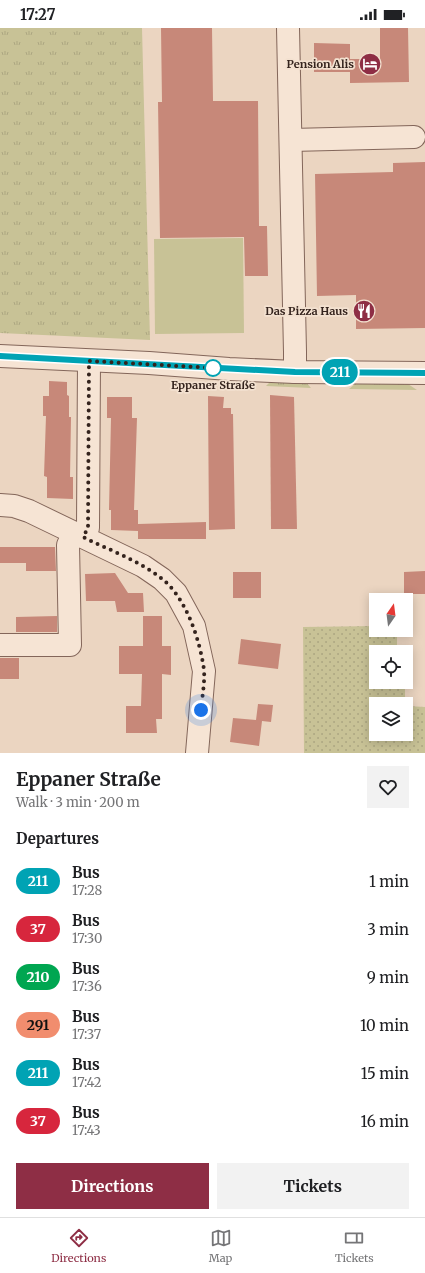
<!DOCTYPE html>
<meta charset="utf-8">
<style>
:root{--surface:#fff;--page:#f2f2f2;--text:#202124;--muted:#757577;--line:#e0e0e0;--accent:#8e2e45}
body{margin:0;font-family:Merriweather,serif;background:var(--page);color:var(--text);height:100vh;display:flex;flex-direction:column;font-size:15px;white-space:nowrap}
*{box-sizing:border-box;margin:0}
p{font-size:13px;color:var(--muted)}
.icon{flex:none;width:22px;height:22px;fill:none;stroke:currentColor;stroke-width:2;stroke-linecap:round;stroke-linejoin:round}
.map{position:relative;height:725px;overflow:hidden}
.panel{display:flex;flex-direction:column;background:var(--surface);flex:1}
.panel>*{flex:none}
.badge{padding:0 8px;border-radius:13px;font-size:14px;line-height:26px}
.needle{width:26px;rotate:14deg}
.fabs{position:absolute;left:369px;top:565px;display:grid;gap:8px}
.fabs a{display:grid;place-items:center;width:44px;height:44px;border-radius:0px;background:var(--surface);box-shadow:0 2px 10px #0003;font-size:20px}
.you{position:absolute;width:20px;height:20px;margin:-10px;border:3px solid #fff;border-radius:50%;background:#1a73e8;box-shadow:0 0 0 6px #1a73e833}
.map>.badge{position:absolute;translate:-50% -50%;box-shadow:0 0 0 2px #fff}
h2{padding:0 16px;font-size:15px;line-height:36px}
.round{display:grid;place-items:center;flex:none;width:42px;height:42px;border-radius:0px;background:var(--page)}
.head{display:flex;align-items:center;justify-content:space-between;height:68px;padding:0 16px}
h1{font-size:19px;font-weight:700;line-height:30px}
.primary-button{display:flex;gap:8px;margin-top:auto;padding:8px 16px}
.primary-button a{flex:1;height:46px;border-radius:0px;background:var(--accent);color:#fff;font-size:16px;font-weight:700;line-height:46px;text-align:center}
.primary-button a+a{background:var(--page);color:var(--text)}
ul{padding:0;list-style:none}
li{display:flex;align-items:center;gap:12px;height:48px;padding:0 16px}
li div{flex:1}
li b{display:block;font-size:15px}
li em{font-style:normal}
li .badge{min-width:44px;font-weight:700;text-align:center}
.status{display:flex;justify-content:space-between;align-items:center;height:28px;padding:0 20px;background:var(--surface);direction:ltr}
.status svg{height:11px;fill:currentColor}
.tabs{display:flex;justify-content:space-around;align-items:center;height:56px;border-top:1px solid var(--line);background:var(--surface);font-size:11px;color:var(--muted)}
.tabs a{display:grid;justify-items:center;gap:2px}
.tabs .on{color:var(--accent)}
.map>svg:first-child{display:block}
.grass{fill:url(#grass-tufts)}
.park{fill:url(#park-dots)}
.garden{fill:#c8c296}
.building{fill:#c78879}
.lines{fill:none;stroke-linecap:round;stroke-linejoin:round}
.minor-casing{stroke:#83665a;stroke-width:24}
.minor{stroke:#f6e4d4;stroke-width:22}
.line-casing{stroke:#fff;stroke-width:9}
.line{stroke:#00a3b4;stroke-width:6}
.walk{stroke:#34231d;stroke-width:4;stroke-dasharray:0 7.2}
.stop-dot{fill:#fff;stroke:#00a3b4;stroke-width:2}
.labels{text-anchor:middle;stroke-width:3.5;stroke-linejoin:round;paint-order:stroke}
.poi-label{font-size:11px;font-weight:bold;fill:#34231d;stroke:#f3e1d0;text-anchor:end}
.stop-label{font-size:11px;font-weight:bold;fill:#34231d;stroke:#f3e1d0}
</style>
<div class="status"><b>17:27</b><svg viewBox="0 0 49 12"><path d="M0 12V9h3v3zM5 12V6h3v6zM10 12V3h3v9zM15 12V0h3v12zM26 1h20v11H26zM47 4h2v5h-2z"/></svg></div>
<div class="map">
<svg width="425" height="725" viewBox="0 0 425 725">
<defs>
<pattern id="grass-tufts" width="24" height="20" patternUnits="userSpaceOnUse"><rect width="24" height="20" fill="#c8c296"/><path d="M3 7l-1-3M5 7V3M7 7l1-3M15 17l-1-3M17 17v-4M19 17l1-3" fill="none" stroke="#aca681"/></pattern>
<pattern id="park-dots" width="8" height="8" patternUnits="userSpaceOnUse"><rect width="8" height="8" fill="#c8c296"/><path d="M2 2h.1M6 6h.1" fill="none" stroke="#aca681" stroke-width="1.8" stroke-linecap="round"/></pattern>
</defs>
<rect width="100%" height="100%" fill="#ebd5c1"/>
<g class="grass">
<path d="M0 0H142L150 312 0 305Z"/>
<path d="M272 352 305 353 311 360 266 358Z"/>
<path d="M356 355 408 356 417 362 349 361Z"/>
</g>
<path class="park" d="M376 598V602H397V618H404L405 624H376V654H405V676H376V706H406V678L425 679V725H304L303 599Z"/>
<path class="garden" d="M243 210 244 305 155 306 154 211Z"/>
<g class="building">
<path d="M161 0H212L213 73H258L259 198H267L268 248H245L244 209 160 210 158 74H162Z"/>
<path d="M380 0H408L409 54 350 55V44H314V15L350 16V31H380Z"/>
<path d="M425 134V300L356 301V267L317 268 315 146 393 144V135Z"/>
<path d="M49 353 67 354V367L69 368V389H71L70 449H73V471L47 470V449L44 448 46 388H43V368H49Z"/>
<path d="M270 367 294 369 297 501H271Z"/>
<path d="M208 368 224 369 223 380H231V386H233L235 501 209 502Z"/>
<path d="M107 369H132V390H137L134 482H138V496L206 494V511H138V499V503L111 502V482H109L111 390H107Z"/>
<path d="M0 519H55L56 543H26V535H0Z"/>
<path d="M425 543V566H404V544Z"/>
<rect x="233" y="544" width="28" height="26"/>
<path d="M115 545 128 565H143L144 584H117L115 573H86L85 546Z"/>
<path d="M57 588V604H16V589Z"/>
<path d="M143 588H162V618H171V647L162 646V691H156L157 705H126V678H141L142 646H119V618H143Z"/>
<path d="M241 611 281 616 278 641 238 636Z"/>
<rect x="0" y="630" width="19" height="21"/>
<path d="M258 676 273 677 271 694 262 693 259 718 230 714 233 690 256 692Z"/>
</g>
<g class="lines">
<g class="minor-casing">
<g id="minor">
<path d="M288 0 295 324V344"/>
<path d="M291 112 414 109"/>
<path d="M0 328 149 335 229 341 295 344 425 345"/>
<path d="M0 477 14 478 29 483 143 538 162 551 176 565 194 598 204 643 197 725"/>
<path d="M83 509 88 500 89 333"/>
<path d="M0 617H70L68 517 74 505"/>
</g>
</g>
<use href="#minor" class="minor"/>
</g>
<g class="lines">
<g class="line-casing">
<path id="line" d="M0 328 295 344 425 345"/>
</g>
<use href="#line" class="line"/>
<path class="walk" d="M201 682C202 669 205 655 204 642 200 612 186 569 161 550 138 532 109 522 83 509L88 500 89 333 214 340H213"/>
</g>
<defs>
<g id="hotel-disc" transform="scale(1.15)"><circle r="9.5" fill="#8e2e45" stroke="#f3e1d0"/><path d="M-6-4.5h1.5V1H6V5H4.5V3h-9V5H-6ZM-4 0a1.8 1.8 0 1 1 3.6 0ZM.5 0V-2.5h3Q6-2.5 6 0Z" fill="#fff"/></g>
<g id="restaurant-disc" transform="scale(1.15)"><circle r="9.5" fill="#8e2e45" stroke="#f3e1d0"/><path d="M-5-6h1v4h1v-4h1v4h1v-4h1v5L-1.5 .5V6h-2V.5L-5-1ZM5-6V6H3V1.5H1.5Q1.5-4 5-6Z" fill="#fff"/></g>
</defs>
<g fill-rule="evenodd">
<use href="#hotel-disc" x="370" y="36"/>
<use href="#restaurant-disc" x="364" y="283"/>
</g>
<circle class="stop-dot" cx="213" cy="340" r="8"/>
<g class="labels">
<g class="poi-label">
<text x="354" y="40">Pension Alis</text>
<text x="348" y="287">Das Pizza Haus</text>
</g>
<g class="stop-label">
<text x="213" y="361">Eppaner Straße</text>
</g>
</g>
</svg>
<div class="fabs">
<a><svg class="needle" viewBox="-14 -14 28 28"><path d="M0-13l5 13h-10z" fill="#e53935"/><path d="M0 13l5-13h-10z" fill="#757577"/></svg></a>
<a><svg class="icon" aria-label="locate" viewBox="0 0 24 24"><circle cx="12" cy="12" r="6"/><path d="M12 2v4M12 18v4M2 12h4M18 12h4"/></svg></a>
<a><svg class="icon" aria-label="layers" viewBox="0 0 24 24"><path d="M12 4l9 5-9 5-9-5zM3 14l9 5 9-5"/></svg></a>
</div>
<div class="you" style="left:201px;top:682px"></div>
<b class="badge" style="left:340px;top:344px;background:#00a3b4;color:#fff">211</b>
</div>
<section class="panel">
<div class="head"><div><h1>Eppaner Straße</h1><p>Walk · 3 min · 200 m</p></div><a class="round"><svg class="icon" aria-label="heart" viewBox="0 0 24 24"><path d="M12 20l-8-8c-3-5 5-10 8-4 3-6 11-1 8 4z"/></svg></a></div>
<h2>Departures</h2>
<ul>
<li><span class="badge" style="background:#00a3b4;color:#fff">211</span><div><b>Bus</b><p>17:28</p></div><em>1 min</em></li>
<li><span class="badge" style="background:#d7263d;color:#fff">37</span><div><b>Bus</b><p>17:30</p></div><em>3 min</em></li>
<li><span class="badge" style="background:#00a651;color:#fff">210</span><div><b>Bus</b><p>17:36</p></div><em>9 min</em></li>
<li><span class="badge" style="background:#f18d6e;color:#111">291</span><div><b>Bus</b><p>17:37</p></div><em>10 min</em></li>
<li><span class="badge" style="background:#00a3b4;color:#fff">211</span><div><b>Bus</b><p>17:42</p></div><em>15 min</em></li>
<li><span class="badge" style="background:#d7263d;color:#fff">37</span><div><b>Bus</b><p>17:43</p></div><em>16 min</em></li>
</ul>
<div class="primary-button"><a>Directions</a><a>Tickets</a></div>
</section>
<nav class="tabs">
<a class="on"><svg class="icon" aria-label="directions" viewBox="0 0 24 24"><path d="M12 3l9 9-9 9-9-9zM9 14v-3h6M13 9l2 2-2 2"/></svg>Directions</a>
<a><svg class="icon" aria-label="map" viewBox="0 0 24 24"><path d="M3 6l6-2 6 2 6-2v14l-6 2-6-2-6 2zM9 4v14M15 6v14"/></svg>Map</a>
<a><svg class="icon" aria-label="tickets" viewBox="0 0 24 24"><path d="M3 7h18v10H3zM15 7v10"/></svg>Tickets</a>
</nav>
